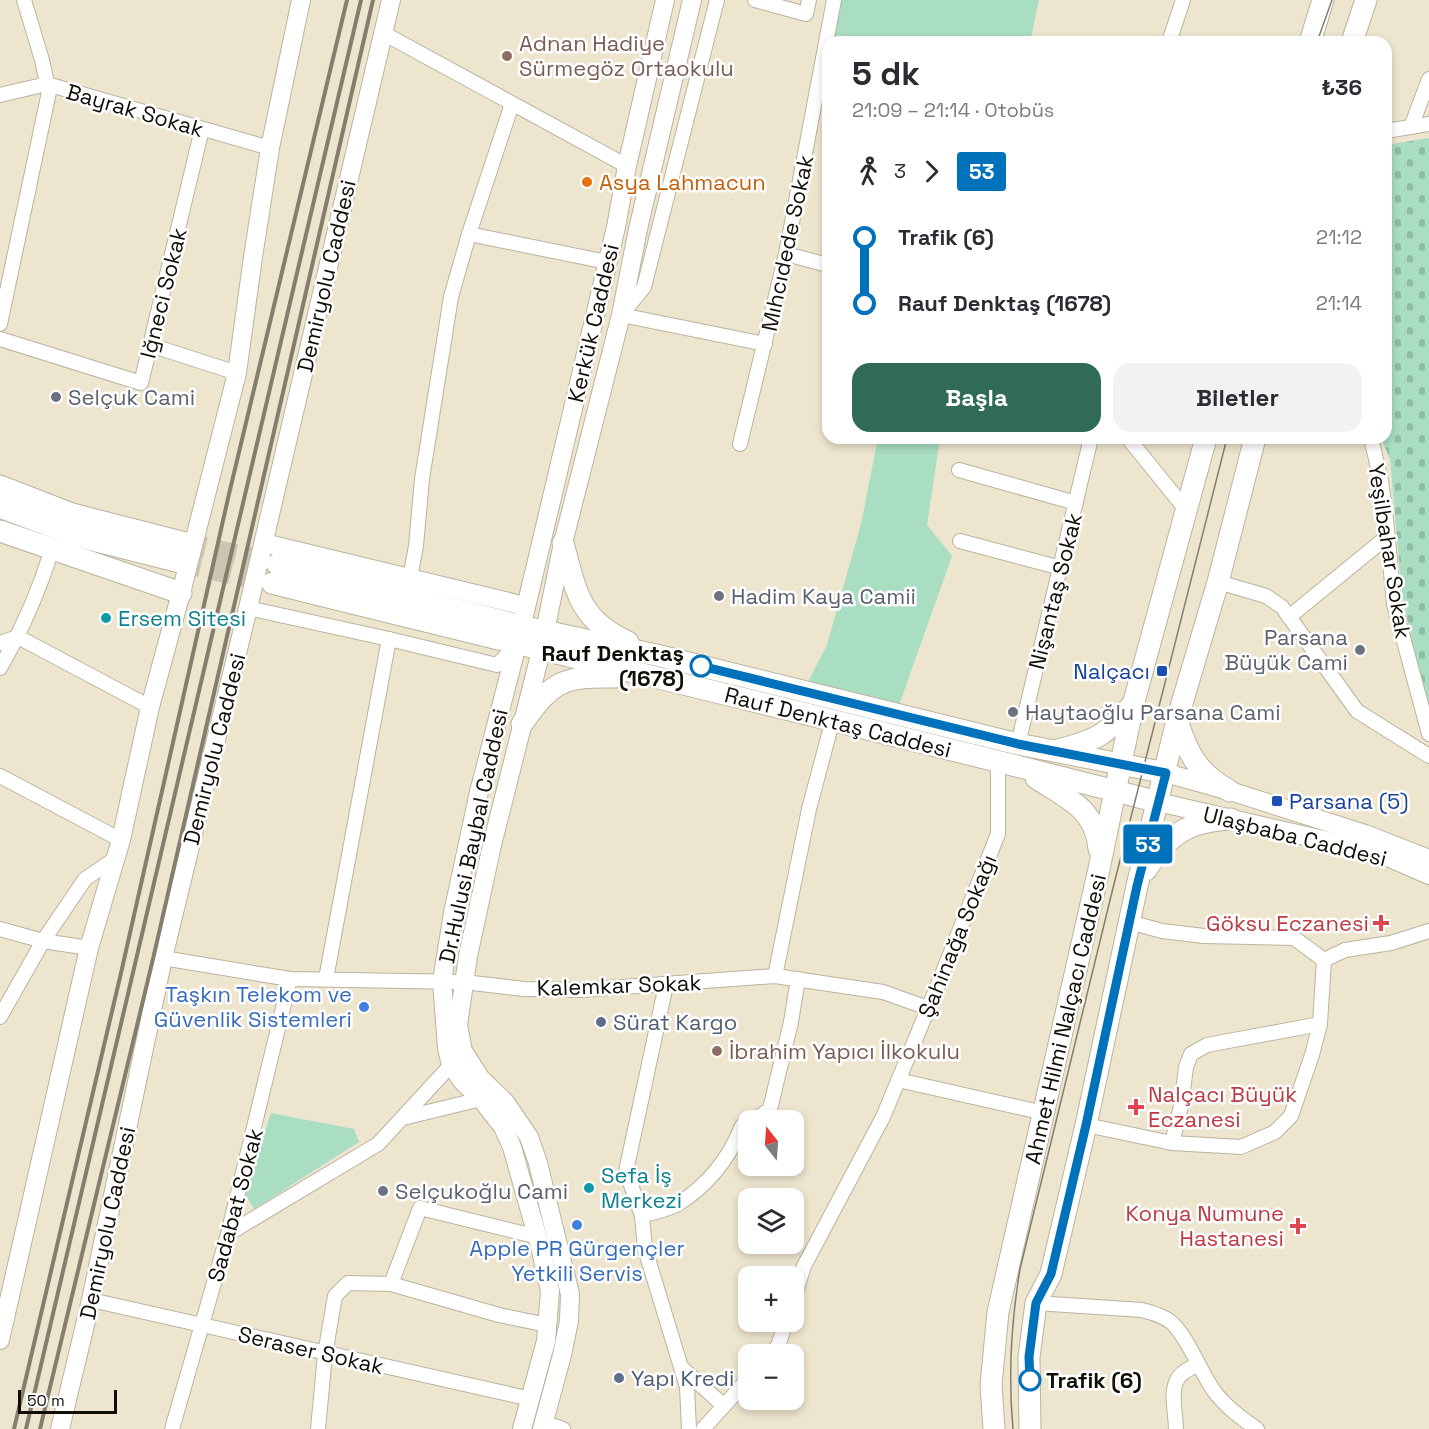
<!DOCTYPE html>
<html lang="tr">
<meta charset="utf-8">
<style>
:root{--surface:#fff;--page:#f2f2f3;--text:#2b2b33;--muted:#7c7c81;--accent:#306b55}
body{margin:0;font-family:"Space Grotesk",sans-serif;background:var(--page);color:var(--text);height:100vh;display:flex;flex-direction:column;font-size:22px;white-space:nowrap}
*{box-sizing:border-box;margin:0}
p{font-size:20px;color:var(--muted)}
.icon{flex:none;width:33px;height:33px;fill:none;stroke:currentColor;stroke-width:2;stroke-linecap:round;stroke-linejoin:round}
.map{position:relative;flex:1;overflow:hidden}
.panel{position:absolute;left:822px;top:36px;width:570px;height:408px;display:flex;flex-direction:column;background:var(--surface);border-radius:18px;box-shadow:0 3px 9px #0003}
.panel>*{flex:none}
.badge{padding:0 12px;border-radius:4px;font-size:21px;line-height:39px}
.needle{width:39px;rotate:343deg}
.fabs{position:absolute;left:738px;top:1110px;display:grid;gap:12px}
.fabs a{display:grid;place-items:center;width:66px;height:66px;border-radius:12px;background:var(--surface);box-shadow:0 3px 9px #0003;font-size:30px}
.scale{position:absolute;left:18px;bottom:15px;width:99px;box-sizing:border-box;padding-left:6px;border:3px solid #110d07;border-top:0;font-size:16px;line-height:21px;white-space:nowrap;color:#110d07;-webkit-text-stroke:4px #fff;paint-order:stroke}
.map>.badge{position:absolute;translate:-50% -50%;box-shadow:0 0 0 3px #fff}
.legs{display:flex;align-items:center;gap:9px;height:66px;padding:0 30px;font-size:20px}
.legs p{margin-inline-start:auto}
.headline{display:flex;align-items:center;justify-content:space-between;height:102px;padding:0 30px}
h1{font-size:33px;font-weight:700;line-height:45px}
.primary-button{display:flex;gap:12px;margin-top:auto;padding:12px 30px}
.primary-button a{flex:1;height:69px;border-radius:18px;background:var(--accent);color:#fff;font-size:24px;font-weight:700;line-height:69px;text-align:center}
.primary-button a+a{background:var(--page);color:var(--text)}
ul{padding:0 30px;list-style:none}
li{display:flex;align-items:center;gap:21px;height:66px;font-size:22px}
li i{display:grid;place-items:center;width:9px;height:100%;margin:0 8px;background:currentColor}
li i::after{content:'';width:15px;height:15px;margin:-8px;border:4px solid;border-radius:50%;background:var(--surface)}
li p{margin-inline-start:auto}
li:first-child i{background:linear-gradient(#0000 50%,currentColor 0)}
li:last-child i{background:linear-gradient(currentColor 50%,#0000 0)}
.map>svg:first-child{display:block}
.cemetery{fill:url(#cemetery-stones)}
.green{fill:#a9dec3}
.lines{fill:none;stroke-linecap:round;stroke-linejoin:round}
.primary-tunnel{stroke:#cdc5b1;stroke-width:21;stroke-dasharray:21 10;stroke-linecap:butt}
.street-casing{stroke:#bcb39e;stroke-width:16}
.secondary-casing{stroke:#bcb39e;stroke-width:20}
.primary-casing{stroke:#bcb39e;stroke-width:23}
.street{stroke:#fff;stroke-width:14}
.secondary{stroke:#fff;stroke-width:18}
.primary{stroke:#fff;stroke-width:21}
.tram{stroke:#847e6f;stroke-width:1.5}
.rail{stroke:#847e6f;stroke-width:4}
.line-1-casing{stroke:#fff;stroke-width:14}
.line-1{stroke:#0072bc;stroke-width:9}
.education-dot{fill:#8d6e63;stroke:#fff;stroke-width:2}
.food-dot{fill:#e8710a;stroke:#fff;stroke-width:2}
.worship-dot{fill:#6b7280;stroke:#fff;stroke-width:2}
.culture-dot{fill:#0f9aa8;stroke:#fff;stroke-width:2}
.stop-1-dot{fill:#fff;stroke:#0072bc;stroke-width:3}
.transit-dot{fill:#1a4fb4;stroke:#fff;stroke-width:2}
.health-dot{fill:#e0444e;stroke:#fff;stroke-width:2}
.shop-dot{fill:#3f7fe0;stroke:#fff;stroke-width:2}
.service-dot{fill:#5c6f8a;stroke:#fff;stroke-width:2}
.labels{text-anchor:middle;stroke-width:5;stroke-linejoin:round;paint-order:stroke}
.education-label{font-size:22px;fill:#785e54;stroke:#fff;text-anchor:start}
.street-label{font-size:22px;fill:#110d07;stroke:#fff}
.food-label{font-size:22px;fill:#c56008;stroke:#fff;text-anchor:start}
.worship-label{font-size:22px;fill:#5b616d;stroke:#fff;text-anchor:start}
.culture-label{font-size:22px;fill:#0d838f;stroke:#fff;text-anchor:start}
.stop-label{font-size:22px;font-weight:bold;fill:#110d07;stroke:#fff;text-anchor:end}
.transit-label{font-size:22px;fill:#164399;stroke:#fff;text-anchor:end}
.health-label{font-size:22px;fill:#be3a42;stroke:#fff;text-anchor:end}
.shop-label{font-size:22px;fill:#366cbe;stroke:#fff;text-anchor:end}
.service-label{font-size:22px;fill:#4e5e75;stroke:#fff;text-anchor:start}
</style>
<div class="map">
<svg width="1429" height="1429" viewBox="0 0 1429 1429">
<defs>
<pattern id="cemetery-stones" width="16" height="16" patternUnits="userSpaceOnUse" patternTransform="scale(1.5)"><rect width="16" height="16" fill="#a9dec3"/><path d="M2 7V4a2 2 0 0 1 4 0v3zM10 15v-3a2 2 0 0 1 4 0v3z" fill="#90bda6"/></pattern>
</defs>
<rect width="100%" height="100%" fill="#eee5cf"/>
<path class="cemetery" d="M1429 138V720L1402 595 1390 459 1381 438H1386V145Z"/>
<g class="green">
<path d="M838 0H1039L1030 42H832Z"/>
<path d="M878 438H940L927 525 952 556 898 708 808 682 827 645 861 524Z"/>
<path d="M271 1113 354 1129 359 1142 254 1209 245 1194Z"/>
</g>
<g class="lines">
<g class="primary-tunnel">
<path d="M185 543 277 564"/>
<path d="M180 562 272 583"/>
</g>
<g class="street-casing">
<g id="street">
<path d="M717 0 644 287 621 315 765 344"/>
<path d="M755 0 806 14 809 0"/>
<path d="M383 33 627 166"/>
<path d="M1169 42 1183 0"/>
<path d="M0 95 47 84 270 148"/>
<path d="M1411 127 1429 79"/>
<path d="M1386 131 1429 124"/>
<path d="M469 234 607 262"/>
<path d="M786 254 828 265"/>
<path d="M0 324 49 92 42 60 24 0"/>
<path d="M0 339 141 383 202 129"/>
<path d="M150 345 237 373"/>
<path d="M1128 438 1187 511"/>
<path d="M1371 438 1381 481 1385 509 1394 604 1429 734"/>
<path d="M740 444 786 254 834 0"/>
<path d="M959 470 1076 503"/>
<path d="M960 541 1061 568"/>
<path d="M410 578 416 546 422 479 451 297 469 234 512 104"/>
<path d="M1218 582 1266 596 1282 607 1357 711 1429 756"/>
<path d="M248 608 389 639 497 665 517 645"/>
<path d="M1289 617 1388 536"/>
<path d="M0 643 18 637 150 707"/>
<path d="M0 668C22 630 39 591 52 549"/>
<path d="M1018 744 1091 438"/>
<path d="M0 776 121 840"/>
<path d="M1129 922 1162 931 1204 936 1294 938 1324 960"/>
<path d="M0 929 43 941 89 948"/>
<path d="M163 958 290 979 464 982 524 989 581 990 775 976 883 992 928 1008"/>
<path d="M1324 960 1345 950 1391 943 1429 931"/>
<path d="M775 976 809 809 833 719"/>
<path d="M326 979 389 639"/>
<path d="M666 985 626 1171 642 1216 645 1249 687 1387 689 1429"/>
<path d="M0 1017 43 941 85 879 116 858"/>
<path d="M898 1080 1044 1113"/>
<path d="M403 1118 481 1099"/>
<path d="M755 1120 770 1109 791 1022 798 979"/>
<path d="M1086 1125 1172 1143 1241 1147 1275 1132 1291 1116 1312 1055 1320 1024 1324 960"/>
<path d="M1172 1143 1181 1106 1186 1067 1191 1054 1207 1045 1320 1024"/>
<path d="M642 1216C653 1212 668 1210 678 1204 708 1185 729 1159 742 1126L748 1123"/>
<path d="M228 1234 378 1144 451 1065"/>
<path d="M538 1237 420 1208 391 1284 499 1315 547 1325"/>
<path d="M794 1298 804 1266 883 1117 935 992 998 834V763"/>
<path d="M91 1300 531 1399"/>
<path d="M1036 1303 1142 1310C1153 1313 1164 1316 1172 1323 1187 1336 1201 1373 1214 1391 1226 1407 1241 1418 1257 1429"/>
<path d="M770 1354 778 1346 786 1322"/>
<path d="M681 1367 724 1406"/>
<path d="M544 1422 563 1429"/>
<path d="M172 1429 228 1234 290 979"/>
<path d="M318 1429 325 1354 335 1296 348 1283 391 1284"/>
<path d="M703 1429 748 1379"/>
<path d="M1176 1429C1175 1400 1164 1376 1198 1365"/>
</g>
</g>
<g class="secondary-casing">
<g id="secondary">
<path d="M264 543 525 606"/>
<path d="M1166 773 1230 791 1365 834 1429 859"/>
<path d="M1158 802 1341 844 1390 858 1429 875"/>
<path d="M0 1340 89 948 121 840 150 707 181 593 237 373 253 257 270 148 301 0"/>
<path d="M60 1429 91 1300 163 958 248 608 391 0"/>
<path d="M522 1429 546 1341 550 1291 540 1246 512 1147 503 1127 481 1099 463 1082 451 1065 447 1048 442 981 453 913 479 792 517 645 616 227 627 166 665 0"/>
<path d="M542 1429 562 1355 569 1321 570 1294 538 1163 529 1137 505 1102 481 1079 463 1051 458 1025 468 956 492 845 541 651 563 543 621 315 638 229 692 0"/>
</g>
</g>
<g class="primary-casing">
<g id="primary">
<path d="M1310 42 1323 0"/>
<path d="M1352 42 1366 0"/>
<path d="M0 486 72 514 185 543"/>
<path d="M0 507 77 536 180 562"/>
<path d="M0 531 181 593"/>
<path d="M563 543C576 591 579 620 628 642"/>
<path d="M277 564 521 626 656 655 1018 744 1166 773"/>
<path d="M272 583C567 657 864 726 1158 802"/>
<path d="M1177 720C1188 755 1198 773 1230 791"/>
<path d="M522 724C552 681 563 676 616 677"/>
<path d="M1058 750C1098 740 1105 735 1132 705"/>
<path d="M1036 778C1067 798 1096 809 1099 849"/>
<path d="M1146 870C1169 834 1188 821 1231 819"/>
<path d="M994 1429 991 1385 998 1312 1099 869 1133 705 1206 438"/>
<path d="M1030 1429 1029 1357 1036 1303 1051 1274 1086 1125 1137 886 1177 720 1218 582 1255 438"/>
</g>
</g>
<use href="#street" class="street"/>
<use href="#secondary" class="secondary"/>
<use href="#primary" class="primary"/>
<g class="tram">
<path d="M1317 42 1332 0"/>
<path d="M1013 1429C1008 1375 1011 1323 1020 1269L1112 892 1227 438"/>
</g>
<g class="rail">
<path d="M14 1429 121 973 229 494 347 0"/>
<path d="M26 1429 361 0"/>
<path d="M40 1429 153 959 373 0"/>
</g>
</g>
<g class="lines">
<g class="line-1-casing">
<path id="line-1" d="M701 666 1018 744 1166 773 1137 886 1086 1125 1051 1274 1036 1303 1029 1357 1030 1380"/>
</g>
<use href="#line-1" class="line-1"/>
</g>
<g class="education-dot">
<circle cx="507" cy="56" r="6"/>
<circle cx="717" cy="1051" r="6"/>
</g>
<circle class="food-dot" cx="587" cy="182" r="6"/>
<g class="worship-dot">
<circle cx="56" cy="397" r="6"/>
<circle cx="719" cy="596" r="6"/>
<circle cx="1360" cy="650" r="6"/>
<circle cx="1013" cy="712" r="6"/>
<circle cx="383" cy="1191" r="6"/>
</g>
<g class="culture-dot">
<circle cx="106" cy="618" r="6"/>
<circle cx="589" cy="1188" r="6"/>
</g>
<g class="stop-1-dot">
<circle cx="701" cy="666" r="10"/>
<circle cx="1030" cy="1380" r="10"/>
</g>
<g class="transit-dot">
<rect x="1156" y="665" width="12" height="12" rx="3"/>
<rect x="1271" y="795" width="12" height="12" rx="3"/>
</g>
<g class="health-dot">
<path d="M1378 914h6v6h6v6h-6v6h-6v-6h-6v-6h6z"/>
<path d="M1133 1098h6v6h6v6h-6v6h-6v-6h-6v-6h6z"/>
<path d="M1295 1217h6v6h6v6h-6v6h-6v-6h-6v-6h6z"/>
</g>
<g class="shop-dot">
<circle cx="364" cy="1007" r="6"/>
<circle cx="577" cy="1225" r="6"/>
</g>
<g class="service-dot">
<circle cx="601" cy="1022" r="6"/>
<circle cx="619" cy="1378" r="6"/>
</g>
<g class="labels">
<g class="education-label">
<text x="519" y="51">Adnan Hadiye<tspan x="519" dy="25">Sürmegöz Ortaokulu</tspan></text>
<text x="729" y="1059">İbrahim Yapıcı İlkokulu</text>
</g>
<g class="street-label">
<text transform="translate(135 110) rotate(16)" y="8">Bayrak Sokak</text>
<text transform="translate(787 243) rotate(-78)" y="8">Mıhcıdede Sokak</text>
<text transform="translate(326 276) rotate(-77)" y="8">Demiryolu Caddesi</text>
<text transform="translate(163 293) rotate(-76)" y="8">Iğneci Sokak</text>
<text transform="translate(593 323) rotate(-77)" y="8">Kerkük Caddesi</text>
<text transform="translate(1390 551) rotate(81)" y="8">Yeşilbahar Sokak</text>
<text transform="translate(1055 591) rotate(-76)" y="8">Nişantaş Sokak</text>
<text transform="translate(838 722) rotate(14)" y="8">Rauf Denktaş Caddesi</text>
<text transform="translate(214 749) rotate(-76)" y="8">Demiryolu Caddesi</text>
<text transform="translate(473 836) rotate(-78)" y="8">Dr.Hulusi Baybal Caddesi</text>
<text transform="translate(1295 836) rotate(14)" y="8">Ulaşbaba Caddesi</text>
<text transform="translate(957 936) rotate(-68)" y="8">Şahinağa Sokağı</text>
<text transform="translate(619 985) rotate(-2)" y="8">Kalemkar Sokak</text>
<text transform="translate(1065 1019) rotate(-77)" y="8">Ahmet Hilmi Nalçacı Caddesi</text>
<text transform="translate(235 1205) rotate(-75)" y="8">Sadabat Sokak</text>
<text transform="translate(107 1223) rotate(-78)" y="8">Demiryolu Caddesi</text>
<text transform="translate(311 1350) rotate(13)" y="8">Seraser Sokak</text>
</g>
<g class="food-label">
<text x="599" y="190">Asya Lahmacun</text>
</g>
<g class="worship-label">
<text x="68" y="405">Selçuk Cami</text>
<text x="731" y="604">Hadim Kaya Camii</text>
<text x="1348" y="645" text-anchor="end">Parsana<tspan x="1348" dy="25">Büyük Cami</tspan></text>
<text x="1025" y="720">Haytaoğlu Parsana Cami</text>
<text x="395" y="1199">Selçukoğlu Cami</text>
</g>
<g class="culture-label">
<text x="118" y="626">Ersem Sitesi</text>
<text x="601" y="1183">Sefa İş<tspan x="601" dy="25">Merkezi</tspan></text>
</g>
<g class="stop-label">
<text x="684" y="661">Rauf Denktaş<tspan x="684" dy="25">(1678)</tspan></text>
<text x="1046" y="1388" text-anchor="start">Trafik (6)</text>
</g>
<g class="transit-label">
<text x="1150" y="679">Nalçacı</text>
<text x="1289" y="809" text-anchor="start">Parsana (5)</text>
</g>
<g class="health-label">
<text x="1369" y="931">Göksu Eczanesi</text>
<text x="1148" y="1102" text-anchor="start">Nalçacı Büyük<tspan x="1148" dy="25">Eczanesi</tspan></text>
<text x="1284" y="1221">Konya Numune<tspan x="1284" dy="25">Hastanesi</tspan></text>
</g>
<g class="shop-label">
<text x="352" y="1002">Taşkın Telekom ve<tspan x="352" dy="25">Güvenlik Sistemleri</tspan></text>
<text x="577" y="1256" text-anchor="middle">Apple PR Gürgençler<tspan x="577" dy="25">Yetkili Servis</tspan></text>
</g>
<g class="service-label">
<text x="613" y="1030">Sürat Kargo</text>
<text x="631" y="1386">Yapı Kredi</text>
</g>
</g>
</svg>
<div class="fabs">
<a><svg class="needle" viewBox="-14 -14 28 28"><path d="M0-13l5 13h-10z" fill="#e53935"/><path d="M0 13l5-13h-10z" fill="#7c7c81"/></svg></a>
<a><svg class="icon" aria-label="layers" viewBox="0 0 24 24"><path d="M12 4l9 5-9 5-9-5zM3 14l9 5 9-5"/></svg></a>
<a>+</a>
<a>−</a>
</div>
<div class="scale">50 m</div>
<b class="badge" style="left:1148px;top:844px;background:#0072bc;color:#fff">53</b>
<section class="panel">
<div class="headline"><div><h1>5 dk</h1><p>21:09 – 21:14 · Otobüs</p></div><b>₺36</b></div>
<div class="legs"><svg class="icon" aria-label="walk" viewBox="0 0 24 24"><circle cx="13" cy="4" r="2"/><path d="M13 8l-2 6 4 7M11 14l-3 7M7 12l3-4h3l4 4"/></svg>3<svg class="icon" aria-label="forward" viewBox="0 0 24 24"><path d="M9 5l7 7-7 7"/></svg><b class="badge" style="background:#0072bc;color:#fff">53</b></div>
<ul>
<li><i style="color:#0072bc"></i><b>Trafik (6)</b><p>21:12</p></li>
<li><i style="color:#0072bc"></i><b>Rauf Denktaş (1678)</b><p>21:14</p></li>
</ul>
<div class="primary-button"><a>Başla</a><a>Biletler</a></div>
</section>
</div>
